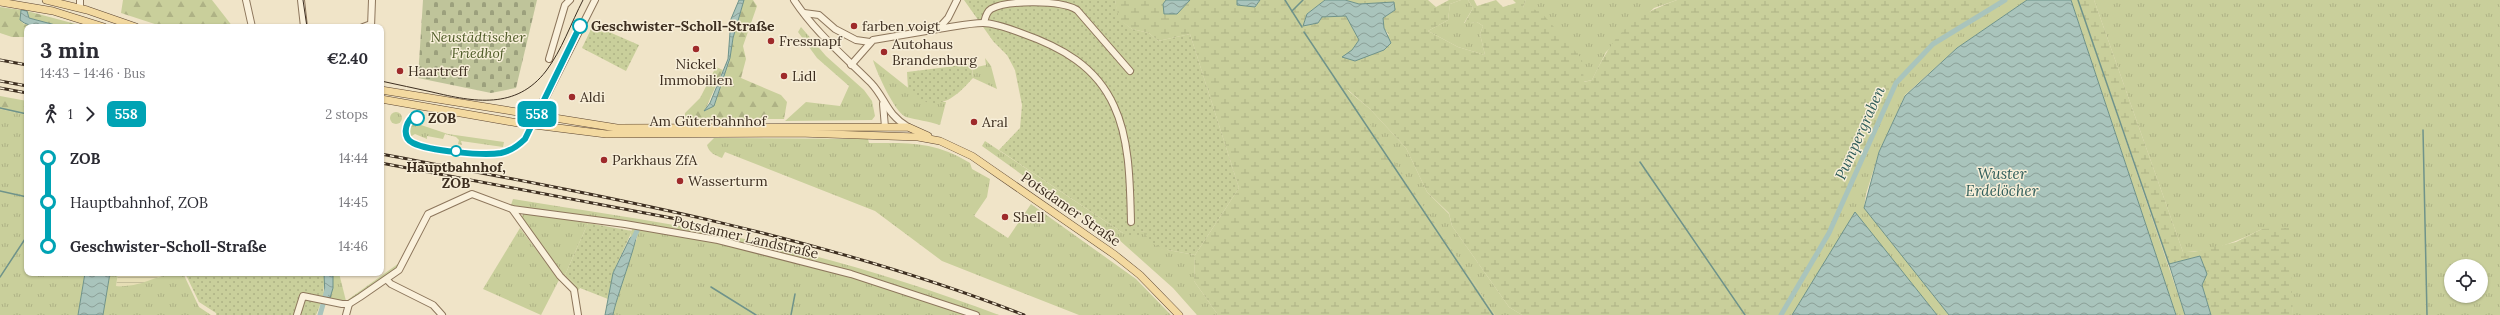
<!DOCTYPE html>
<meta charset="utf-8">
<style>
:root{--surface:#fff;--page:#f2f2f3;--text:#2b2b33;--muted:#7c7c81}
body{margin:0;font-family:Lora,serif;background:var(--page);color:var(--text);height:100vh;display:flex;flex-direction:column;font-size:15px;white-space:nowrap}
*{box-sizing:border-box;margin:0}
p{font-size:13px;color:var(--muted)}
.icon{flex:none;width:22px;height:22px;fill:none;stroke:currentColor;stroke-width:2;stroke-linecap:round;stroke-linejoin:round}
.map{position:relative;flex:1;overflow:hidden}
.sheet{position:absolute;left:24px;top:24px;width:360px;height:252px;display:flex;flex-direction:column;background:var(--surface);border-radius:8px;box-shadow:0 1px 3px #0004}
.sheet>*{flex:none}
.badge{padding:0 8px;border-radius:6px;font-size:14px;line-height:26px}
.controls{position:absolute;left:2444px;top:259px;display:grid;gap:8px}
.controls a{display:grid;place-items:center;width:44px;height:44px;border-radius:50%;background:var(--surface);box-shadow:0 1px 3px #0004;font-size:20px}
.map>.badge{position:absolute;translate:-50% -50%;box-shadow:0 0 0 2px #fff}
.legs{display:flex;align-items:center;gap:6px;height:44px;padding:0 16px;font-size:13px}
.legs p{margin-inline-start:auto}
.overview{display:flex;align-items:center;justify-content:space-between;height:68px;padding:0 16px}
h1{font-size:22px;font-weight:800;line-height:30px}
ul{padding:0 16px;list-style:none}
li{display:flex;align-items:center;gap:14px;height:44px;font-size:15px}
li i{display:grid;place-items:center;width:6px;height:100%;margin:0 5px;background:currentColor}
li i::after{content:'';width:10px;height:10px;margin:-5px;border:3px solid;border-radius:50%;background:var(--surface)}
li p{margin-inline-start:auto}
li:first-child i{background:linear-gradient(#0000 50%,currentColor 0)}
li:last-child i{background:linear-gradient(currentColor 50%,#0000 0)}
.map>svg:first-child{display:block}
.farmland{fill:url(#farmland-rules)}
.grass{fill:url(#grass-tufts);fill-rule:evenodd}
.forest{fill:url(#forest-firs)}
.wetland{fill:url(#wetland-marsh)}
.cemetery{fill:url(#cemetery-stones)}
.park{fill:url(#park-dots)}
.water{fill:url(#water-waves);stroke:#6f938a}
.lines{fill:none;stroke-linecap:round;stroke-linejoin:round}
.stream{stroke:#6f938a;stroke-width:1.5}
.canal{stroke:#a9c4bc;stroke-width:5}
.minor-casing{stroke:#8d765c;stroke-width:8}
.major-casing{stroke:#5b4430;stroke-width:8}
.minor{stroke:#faf1dc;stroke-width:6}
.major{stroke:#f3d9a0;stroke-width:7}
.tram{stroke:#3d2e20;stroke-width:1}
.rail-casing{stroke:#3d2e20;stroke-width:3}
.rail{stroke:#f7eed8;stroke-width:1.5;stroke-dasharray:4.5;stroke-linecap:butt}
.line-1-casing{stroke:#fff;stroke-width:9}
.line-1{stroke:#00a3b4;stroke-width:6}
.stop-1-dot{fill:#fff;stroke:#00a3b4;stroke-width:2}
.poi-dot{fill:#9e2a2b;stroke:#f7eed8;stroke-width:1.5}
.labels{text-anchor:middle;stroke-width:3;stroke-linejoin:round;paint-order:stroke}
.stop-label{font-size:14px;font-weight:bold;fill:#3d2e20;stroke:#f7eed8;text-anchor:start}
.poi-label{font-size:14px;fill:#3d2e20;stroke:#f7eed8;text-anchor:start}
.park-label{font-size:14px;font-style:italic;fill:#4d5a26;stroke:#f7eed8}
.street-label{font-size:14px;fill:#3d2e20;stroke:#f7eed8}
.water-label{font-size:15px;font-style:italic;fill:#2f5d5a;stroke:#f7eed8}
</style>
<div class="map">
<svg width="2500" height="315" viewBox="0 0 2500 315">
<defs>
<pattern id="farmland-rules" width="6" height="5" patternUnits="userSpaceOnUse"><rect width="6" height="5" fill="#e6deb5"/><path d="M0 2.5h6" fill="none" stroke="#c6bf9b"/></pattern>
<pattern id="grass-tufts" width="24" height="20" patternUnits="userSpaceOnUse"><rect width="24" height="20" fill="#c9cf9b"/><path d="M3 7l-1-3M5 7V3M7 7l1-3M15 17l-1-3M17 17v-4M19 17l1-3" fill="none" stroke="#aeb285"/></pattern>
<pattern id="forest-firs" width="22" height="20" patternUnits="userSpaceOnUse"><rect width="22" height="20" fill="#c9cf9b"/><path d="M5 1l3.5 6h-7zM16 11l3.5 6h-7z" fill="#aeb285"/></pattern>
<pattern id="wetland-marsh" width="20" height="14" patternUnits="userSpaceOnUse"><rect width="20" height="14" fill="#c9cf9b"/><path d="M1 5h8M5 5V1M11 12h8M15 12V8" fill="none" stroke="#aeb285"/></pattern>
<pattern id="cemetery-stones" width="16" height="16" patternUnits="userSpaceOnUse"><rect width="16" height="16" fill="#bfc49a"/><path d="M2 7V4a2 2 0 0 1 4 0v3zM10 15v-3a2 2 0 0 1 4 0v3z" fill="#9ca07d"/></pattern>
<pattern id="park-dots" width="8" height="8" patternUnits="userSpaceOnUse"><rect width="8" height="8" fill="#c9cf9b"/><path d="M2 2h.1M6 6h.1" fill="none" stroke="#aeb285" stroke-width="1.8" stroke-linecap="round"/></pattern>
<pattern id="water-waves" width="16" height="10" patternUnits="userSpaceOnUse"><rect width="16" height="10" fill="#a9c4bc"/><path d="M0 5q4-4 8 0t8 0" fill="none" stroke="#8ba098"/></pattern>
</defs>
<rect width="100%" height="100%" fill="#f0e4c8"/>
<path class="farmland" d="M118 273H169L133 288 116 286Z"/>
<g class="grass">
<path d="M1461 0H1468L1473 8 1464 23 1477 22 1483 26 1480 34 1485 55 1458 47 1428 31 1448 20 1450 4Z"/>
<path d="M1526 0H1677L1654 8 1606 52 1592 80 1583 82 1523 7Z"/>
<path d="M2005 0H2027L1957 48 1905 95 1879 152 1866 194 1864 208 1949 315H1937L1855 213 1792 315H1781L1829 233 1896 83 1933 44Z"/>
<path d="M2071 0H2078L2185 315H2176Z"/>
<path d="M2094 0H2500V315H2293L2291 297 2262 229C2238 241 2211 253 2183 252ZM2451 266H2481V296H2451Z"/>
<path d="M801 27 826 56 864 90 872 101 875 116 872 120 785 121 806 102 840 106 849 86 817 58 798 32Z"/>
<path d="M985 58 991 66 997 89 973 78 972 68 986 65Z"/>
<path d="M873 60 926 102H946L940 125C928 121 917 120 906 117 895 113 876 71 873 60Z"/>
<path d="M1345 88 1370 109 1406 148 1427 192 1449 214 1452 226 1509 307 1522 315H1495Z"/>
<path d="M0 109 27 115V273H85L78 315H0Z"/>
<circle cx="396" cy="118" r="6"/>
<path d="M415 123 448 134 504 142 503 147 461 141 462 145 458 144 459 140 456 137 445 134 443 139 427 136V139L415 134 410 137 408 128Z"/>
<path d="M714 138 868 139 869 143C910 143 934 141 970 163L972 169 990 179 987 197 974 216 1008 238 1031 204 1136 279 1171 315H1079L942 261 875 211 725 152 722 158C715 155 709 153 707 145Z"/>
<path d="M985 141 1123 233 1146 231 1168 250 1195 255 1194 281 1218 315H1197L1173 288 1117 238 1028 179 982 146Z"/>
<path d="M513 199C579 210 646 219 712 232 810 252 906 280 999 315H613L615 301 637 238 636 235 630 238 633 224 511 205Z"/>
<path d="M524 213 588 223 565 275 580 288 577 292 560 275 520 219Z"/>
<path d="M520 228 559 280 541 315 483 289Z"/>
<path d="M402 261C392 274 358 302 342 302 335 303 327 301 320 300L325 287V296L333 288V273H339L346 301Z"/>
<path d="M110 273H118L116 286C144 288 156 273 183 273L199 307 211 315H103Z"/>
</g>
<g class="forest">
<path d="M123 0H212L233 27H164L121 13Z"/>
<path d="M744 0H753L757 6 743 46 746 59 741 78 781 95 787 102 784 119H684L685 113 700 98 716 67 723 70 705 110 714 106 730 58 733 38Z"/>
<path d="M0 7 21 10 20 20 24 24 39 27H27V37H12L0 33Z"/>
<path d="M27 11 87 27H63L29 18Z"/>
<path d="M0 96 27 101V115L0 109Z"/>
</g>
<g class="wetland">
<path d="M1115 0H1166L1163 4 1177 14 1190 0H1237V5L1255 7 1260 0H1325L1307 14 1303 26 1318 23 1322 17 1346 16 1359 40 1352 50 1389 35 1384 28 1383 18 1395 10 1394 2 1359 4 1345 0H1428L1436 7 1449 0H1461L1450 4 1448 20 1428 31 1458 47 1485 55 1480 34 1483 26 1477 22 1464 24 1473 8 1468 0H1474L1477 6 1496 0 1503 7 1516 3 1513 0H1526L1523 7 1540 11 1582 59 1584 82 1592 80C1615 33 1628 18 1677 0H2005L1933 44 1896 83 1829 233 1781 315H1522L1509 307 1452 226 1449 213 1427 192 1406 148 1370 109 1347 89 1495 315H1218L1194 281 1195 255 1239 188 1190 34 1158 41 1149 33 1132 29 1118 19Z"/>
<path d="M2078 0H2094L2183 252H2194L2236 242 2262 229 2289 228 2293 315H2211L2202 285 2200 256 2169 264Z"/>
</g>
<path class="cemetery" d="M423 0H537L516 88 491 93 418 78Z"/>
<g class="park">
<path d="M964 0H1115L1119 19 1132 29 1149 33 1158 41 1190 34 1239 188 1195 255 1168 250 1148 242 1146 231 1140 232 1139 238 1123 233 999 150 1020 128 1022 105 1015 70 1007 55 993 41Z"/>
<path d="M593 25 639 45 626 71 582 48Z"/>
<path d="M971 64 973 78C961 91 946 108 926 102 920 100 913 93 908 89L907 72Z"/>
<path d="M588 223 632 231 613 273 608 299 580 288 565 275Z"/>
<path d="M185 273H324C325 288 322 302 316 315H216V313L199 302Z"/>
</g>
<g class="water">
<path d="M739 0H744L733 38 730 58 714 106 704 111 710 103 728 59 731 19Z"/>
<path d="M1166 0H1190L1177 14H1164L1163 4Z"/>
<path d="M1237 0H1260L1255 7 1237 5Z"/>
<path d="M1325 0H1345L1359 4 1394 2 1395 10 1383 18 1384 28 1391 43 1384 50 1355 61 1342 57 1352 50 1359 40 1346 16 1322 17 1318 23 1303 26 1307 14Z"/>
<path d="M2027 0H2071L2176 315H1949L1864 208 1879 152 1905 96 1957 48Z"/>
<path d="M21 10 27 11 29 18 63 27C49 27 30 29 20 20Z"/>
<path d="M1855 212 1937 315H1792Z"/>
<path d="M636 235C638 240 615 301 613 315H605L613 273 630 238Z"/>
<path d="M2200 256 2207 274 2202 285 2211 315H2185L2169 264Z"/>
<path d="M85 273H110L103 315H78Z"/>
<path d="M324 273H333V288L330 298 325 296Z"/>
</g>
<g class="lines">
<g class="stream">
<path d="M1285 0 1302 27"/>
<path d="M2078 0 2169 264"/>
<path d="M1292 11 1303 0"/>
<path d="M1304 32 1493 315"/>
<path d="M0 108 27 114"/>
<path d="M2423 130 2427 315"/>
<path d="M1640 162 1745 315"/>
<path d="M0 191 27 197"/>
<path d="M0 277 27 236"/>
<path d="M711 287 756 315"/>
<path d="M791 315 795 294"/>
</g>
<g class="canal">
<path d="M632 241 637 231"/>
<path d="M320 315 327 290"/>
<path d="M1781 315 1829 233 1896 83 1933 44 2005 0"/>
</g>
<g class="minor-casing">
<g id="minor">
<path d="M246 0 252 27"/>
<path d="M301 0 304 27"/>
<path d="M794 0C815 32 844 56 871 83 886 99 886 114 908 127"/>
<path d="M80 8V0"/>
<path d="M804 13 819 15 835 29 856 40 870 42"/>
<path d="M984 23C985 19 986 12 991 9 1007 0 1061 0 1077 10L1130 71"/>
<path d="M363 27 371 24"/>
<path d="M371 27 372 0"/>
<path d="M938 29C953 27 969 23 983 23 995 23 1010 29 1021 33 1061 47 1096 66 1114 106 1130 140 1130 185 1131 222"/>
<path d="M549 59 565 5 570 0"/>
<path d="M851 65 873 40 938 29 948 18 957 0"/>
<path d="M883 104 885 127"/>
<path d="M536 117 595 0"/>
<path d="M512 209 560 276 574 290 578 315"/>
<path d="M387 280 391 284 433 305 442 315"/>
<path d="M297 315 303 296 342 304H349L360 297 399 270 428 214 472 194 512 209 625 224 718 240 851 274 976 315"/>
<path d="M346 315 349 304"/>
</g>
</g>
<g class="major-casing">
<g id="major">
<path d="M46 0 87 10 136 27"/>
<path d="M0 2 53 11 104 27"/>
<path d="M381 90 617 128 908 127 928 136"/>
<path d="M381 99 518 123 606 134 798 133 918 137 940 141 972 156 1115 255 1140 275 1179 315"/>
<path d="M543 101 548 112 557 119"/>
</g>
</g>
<use href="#minor" class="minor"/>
<use href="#major" class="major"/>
<g class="tram">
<path d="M303 0 307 27"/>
<path d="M381 81C398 85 415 88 432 92 474 102 516 110 546 71 562 50 571 23 583 0"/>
</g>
<g class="rail-casing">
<g id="rail">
<path d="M0 60 27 65"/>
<path d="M0 81 27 86"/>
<path d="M0 88 27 93"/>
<path d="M381 154C598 195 818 234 1024 315"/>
<path d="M381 163 682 220"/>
</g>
</g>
<use href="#rail" class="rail"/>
</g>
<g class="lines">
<g class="line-1-casing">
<path id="line-1" d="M417 118 412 117C405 124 402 138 413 143 429 151 483 156 501 153 511 151 519 145 525 139L580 26"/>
</g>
<use href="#line-1" class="line-1"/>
</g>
<g class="stop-1-dot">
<circle cx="580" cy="26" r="7"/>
<circle cx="417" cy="118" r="7"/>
<circle cx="456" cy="151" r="5"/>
</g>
<g class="poi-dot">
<circle cx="854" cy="26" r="4"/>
<circle cx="771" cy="41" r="4"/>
<circle cx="696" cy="49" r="4"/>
<circle cx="884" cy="52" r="4"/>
<circle cx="400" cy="71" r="4"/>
<circle cx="784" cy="76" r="4"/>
<circle cx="572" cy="97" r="4"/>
<circle cx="974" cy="122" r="4"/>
<circle cx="604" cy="160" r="4"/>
<circle cx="680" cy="181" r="4"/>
<circle cx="1005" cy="217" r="4"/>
</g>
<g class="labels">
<g class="stop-label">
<text x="591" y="31">Geschwister-Scholl-Straße</text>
<text x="428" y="123">ZOB</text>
<text x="456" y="172" text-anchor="middle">Hauptbahnhof,<tspan x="456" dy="16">ZOB</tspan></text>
</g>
<g class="poi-label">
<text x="862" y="31">farben voigt</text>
<text x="779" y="46">Fressnapf</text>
<text x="892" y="49">Autohaus<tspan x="892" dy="16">Brandenburg</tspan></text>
<text x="696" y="69" text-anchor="middle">Nickel<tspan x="696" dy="16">Immobilien</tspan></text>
<text x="408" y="76">Haartreff</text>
<text x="792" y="81">Lidl</text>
<text x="580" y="102">Aldi</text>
<text x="982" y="127">Aral</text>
<text x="612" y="165">Parkhaus ZfA</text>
<text x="688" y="186">Wasserturm</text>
<text x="1013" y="222">Shell</text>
</g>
<g class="park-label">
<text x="478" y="42">Neustädtischer<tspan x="478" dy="16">Friedhof</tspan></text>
</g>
<g class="street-label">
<text x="708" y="126">Am Güterbahnhof</text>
<text transform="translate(1071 209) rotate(35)" y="5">Potsdamer Straße</text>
<text transform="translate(746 237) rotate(13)" y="5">Potsdamer Landstraße</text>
</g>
<g class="water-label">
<text transform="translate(1860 133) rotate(-66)" y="5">Pumpergraben</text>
<text x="2002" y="179">Wuster<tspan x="2002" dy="17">Erdelöcher</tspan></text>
</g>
</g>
</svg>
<div class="controls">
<a><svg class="icon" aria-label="locate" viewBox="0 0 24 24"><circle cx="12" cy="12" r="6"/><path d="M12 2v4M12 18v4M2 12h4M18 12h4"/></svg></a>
</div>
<b class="badge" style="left:537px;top:114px;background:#00a3b4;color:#fff">558</b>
<section class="sheet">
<div class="overview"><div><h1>3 min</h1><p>14:43 – 14:46 · Bus</p></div><b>€2.40</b></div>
<div class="legs"><svg class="icon" aria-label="walk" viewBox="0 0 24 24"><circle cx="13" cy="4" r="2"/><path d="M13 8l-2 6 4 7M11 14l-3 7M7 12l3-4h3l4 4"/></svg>1<svg class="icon" aria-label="forward" viewBox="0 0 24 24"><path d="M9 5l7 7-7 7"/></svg><b class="badge" style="background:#00a3b4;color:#fff">558</b><p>2 stops</p></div>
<ul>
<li><i style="color:#00a3b4"></i><b>ZOB</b><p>14:44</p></li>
<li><i style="color:#00a3b4"></i><span>Hauptbahnhof, ZOB</span><p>14:45</p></li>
<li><i style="color:#00a3b4"></i><b>Geschwister-Scholl-Straße</b><p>14:46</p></li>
</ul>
</section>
</div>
